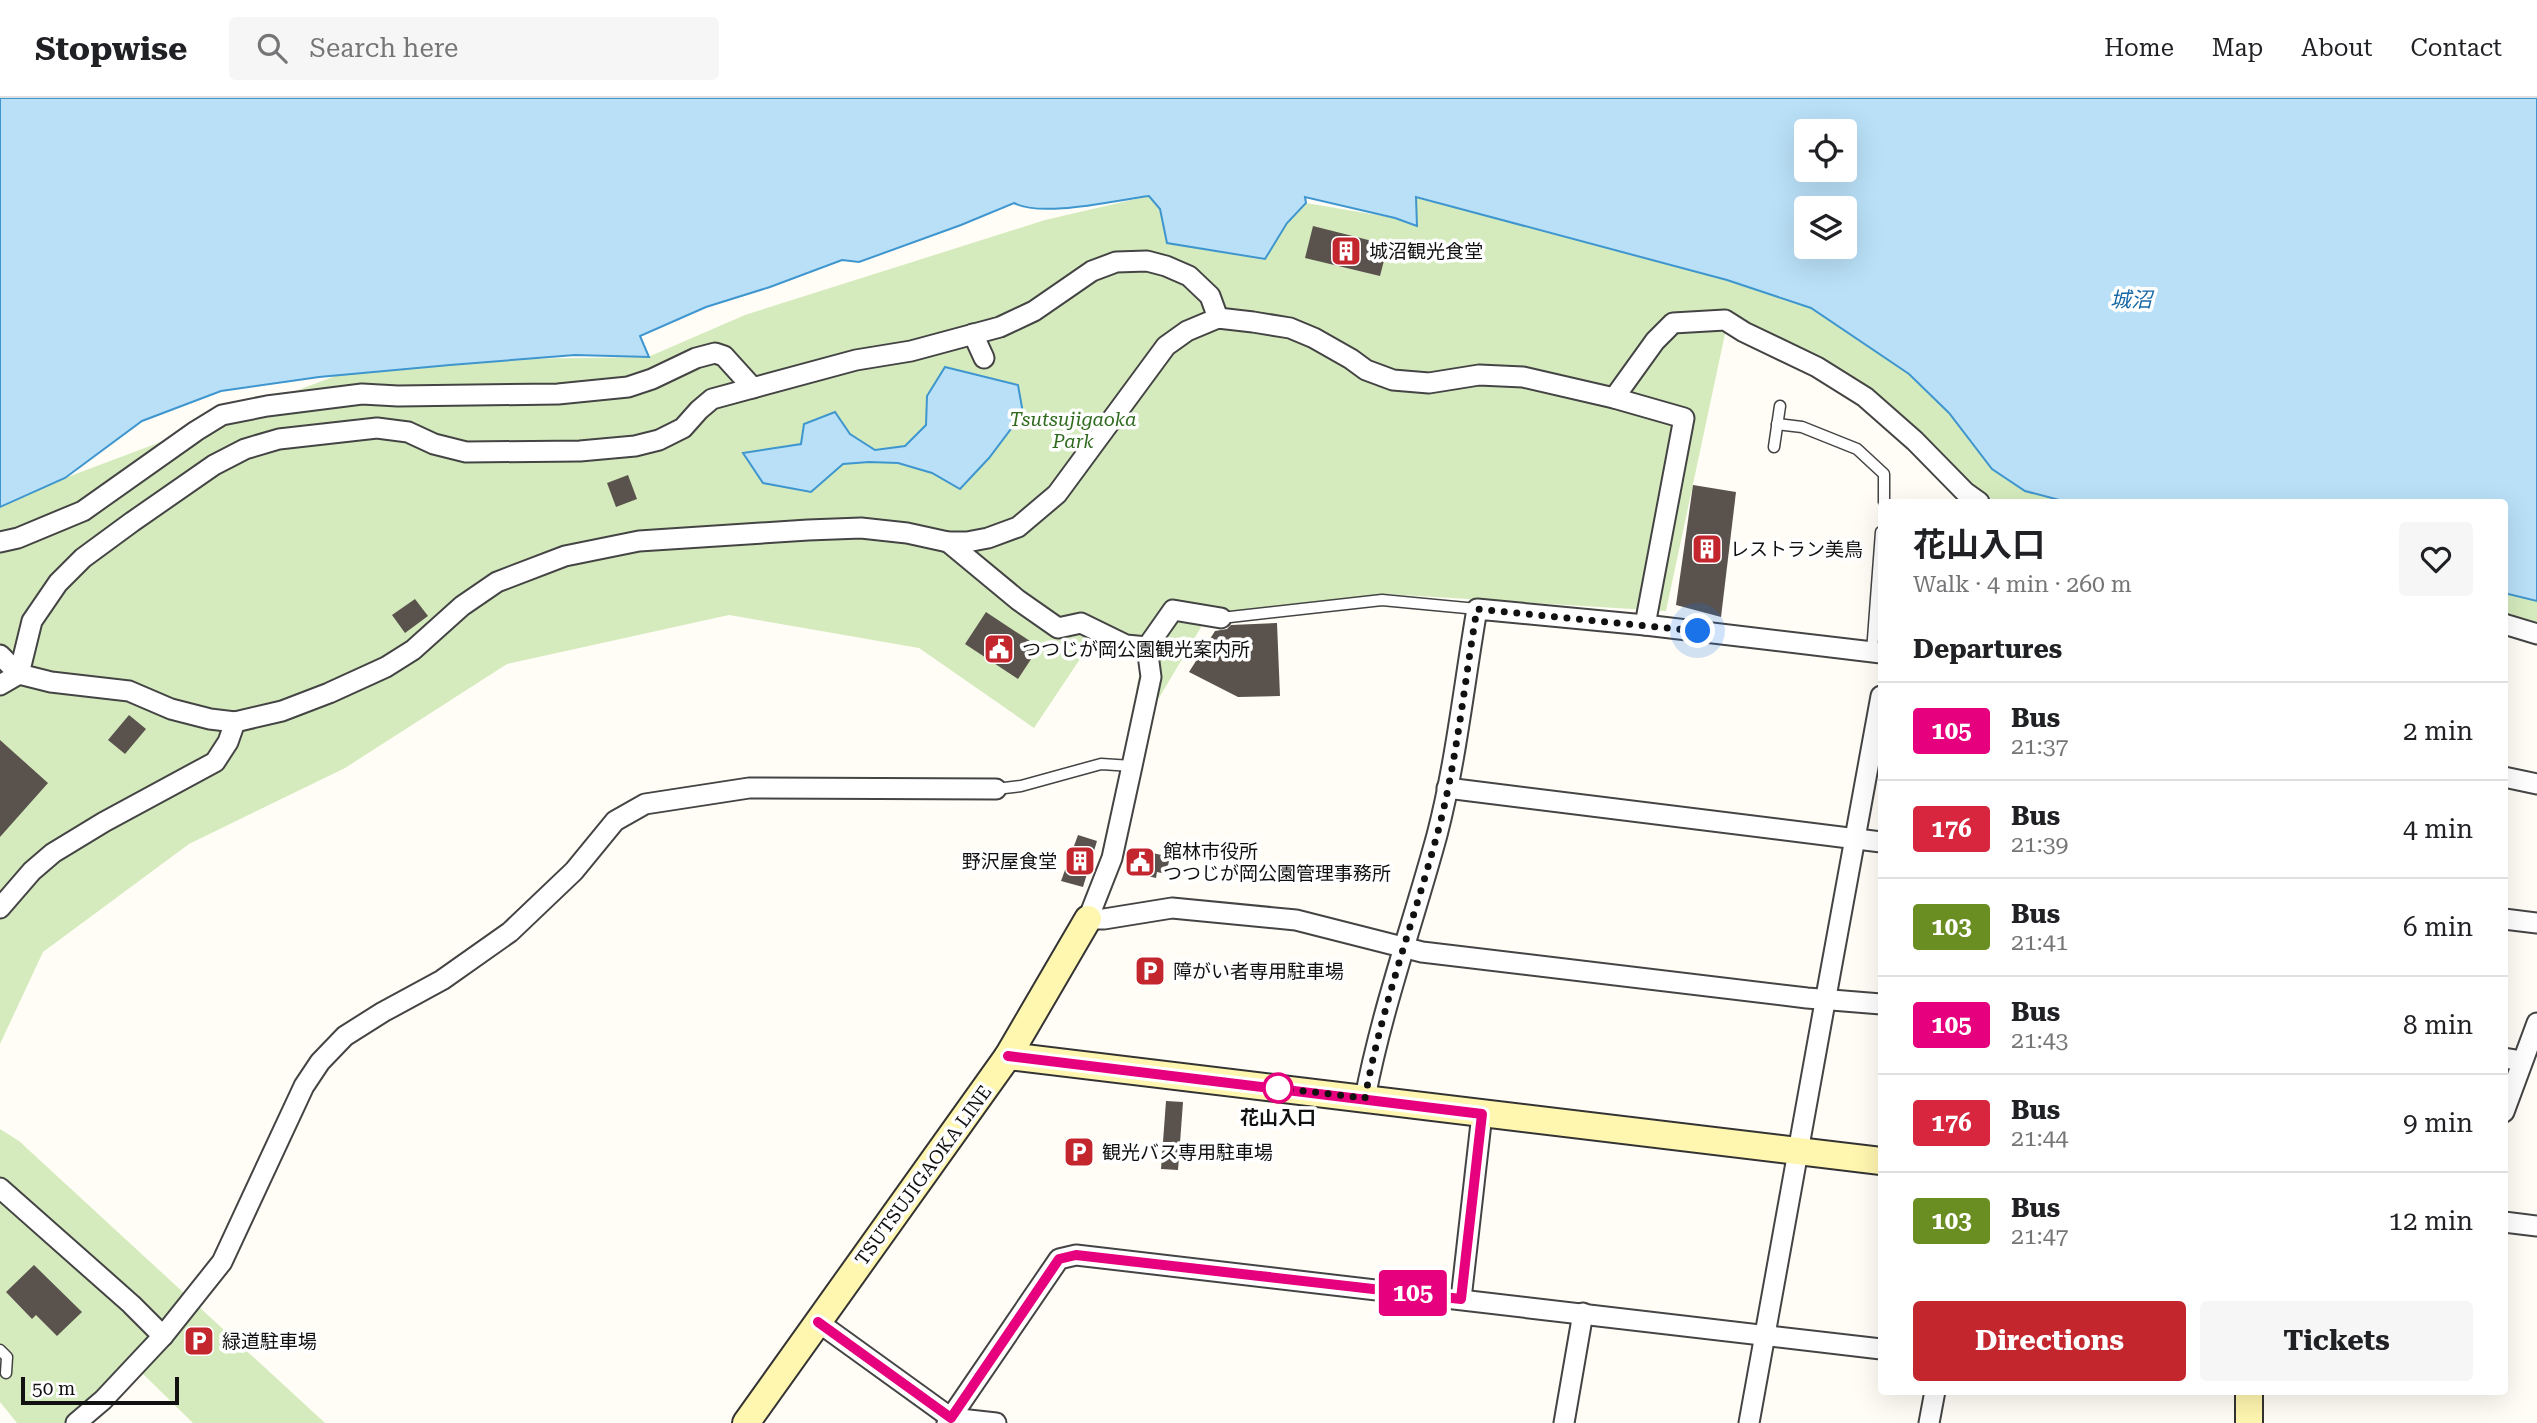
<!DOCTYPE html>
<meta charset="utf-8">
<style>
:root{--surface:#fff;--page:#f6f6f6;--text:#202124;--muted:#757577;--line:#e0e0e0;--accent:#c4262e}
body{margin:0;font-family:"Roboto Serif","Noto Sans JP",serif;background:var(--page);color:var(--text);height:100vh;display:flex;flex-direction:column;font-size:26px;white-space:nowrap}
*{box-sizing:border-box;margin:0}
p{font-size:23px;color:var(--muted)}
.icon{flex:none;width:38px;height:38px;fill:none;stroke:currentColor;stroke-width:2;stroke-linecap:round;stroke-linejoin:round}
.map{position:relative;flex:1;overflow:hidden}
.panel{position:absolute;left:1878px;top:401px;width:630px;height:896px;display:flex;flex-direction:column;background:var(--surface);border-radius:7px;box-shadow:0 7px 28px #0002}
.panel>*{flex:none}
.badge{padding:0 14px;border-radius:5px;font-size:24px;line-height:46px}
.fabs{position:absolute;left:1794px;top:21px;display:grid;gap:14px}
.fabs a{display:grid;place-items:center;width:63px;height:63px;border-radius:7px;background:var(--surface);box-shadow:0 7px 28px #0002;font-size:35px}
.scale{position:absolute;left:21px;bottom:18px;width:158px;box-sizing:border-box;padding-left:7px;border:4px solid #111;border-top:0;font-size:19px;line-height:24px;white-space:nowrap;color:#111;-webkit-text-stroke:5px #fff;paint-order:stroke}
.you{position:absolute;width:35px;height:35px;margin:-18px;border:5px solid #fff;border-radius:50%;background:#1a73e8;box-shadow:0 0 0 10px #1a73e833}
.map>.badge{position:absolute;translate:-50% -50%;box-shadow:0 0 0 4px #fff}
h2{padding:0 35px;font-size:26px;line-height:63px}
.round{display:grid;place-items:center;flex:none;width:74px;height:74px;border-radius:7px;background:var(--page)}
.head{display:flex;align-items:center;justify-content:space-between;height:119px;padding:0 35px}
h1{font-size:33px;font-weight:700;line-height:52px}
.action{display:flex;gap:14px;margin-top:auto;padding:14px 35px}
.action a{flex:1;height:80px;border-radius:7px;background:var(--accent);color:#fff;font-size:28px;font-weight:700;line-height:80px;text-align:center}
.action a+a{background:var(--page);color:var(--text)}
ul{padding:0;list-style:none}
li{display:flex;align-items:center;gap:21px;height:98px;padding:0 35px;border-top:2px solid var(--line)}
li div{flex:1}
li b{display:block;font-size:26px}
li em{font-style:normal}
li .badge{min-width:77px;font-weight:700;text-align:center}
header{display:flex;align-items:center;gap:42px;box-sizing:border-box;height:98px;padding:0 35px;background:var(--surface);border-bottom:2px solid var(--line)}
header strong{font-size:33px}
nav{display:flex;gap:38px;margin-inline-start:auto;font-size:24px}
.search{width:490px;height:63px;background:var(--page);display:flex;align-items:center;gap:18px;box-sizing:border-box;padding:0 24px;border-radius:7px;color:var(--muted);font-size:26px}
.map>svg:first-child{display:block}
.green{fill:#d5ebbd}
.water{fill:#b9e0f7;stroke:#3f96cf;stroke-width:2;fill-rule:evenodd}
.building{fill:#5a524d}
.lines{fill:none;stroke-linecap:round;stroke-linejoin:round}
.lane-casing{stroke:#444;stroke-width:13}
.street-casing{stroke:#444;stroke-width:23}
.secondary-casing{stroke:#333;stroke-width:30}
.lane{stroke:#fff;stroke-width:10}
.street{stroke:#fff;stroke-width:19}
.secondary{stroke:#fff6b0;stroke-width:26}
.line-casing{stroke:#fff;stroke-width:16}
.line{stroke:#e6007e;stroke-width:10}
.walk{stroke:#111;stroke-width:7;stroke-dasharray:0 12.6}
.stop-dot{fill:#fff;stroke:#e6007e;stroke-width:3.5}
.labels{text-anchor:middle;stroke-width:7;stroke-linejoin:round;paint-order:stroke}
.poi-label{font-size:19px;fill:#111;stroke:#fff;text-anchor:start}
.park-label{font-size:19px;font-style:italic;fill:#2f6b1f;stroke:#fff}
.stop-label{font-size:19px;font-weight:bold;fill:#111;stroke:#fff}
.street-label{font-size:19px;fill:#111;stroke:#fff}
.water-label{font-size:21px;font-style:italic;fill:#1768a6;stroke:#fff}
</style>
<header>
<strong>Stopwise</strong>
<div class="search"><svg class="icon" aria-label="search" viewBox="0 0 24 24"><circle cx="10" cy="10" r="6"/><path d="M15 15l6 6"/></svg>Search here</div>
<nav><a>Home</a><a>Map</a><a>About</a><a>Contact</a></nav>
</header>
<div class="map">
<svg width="2537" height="1325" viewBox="0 0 2537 1325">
<rect width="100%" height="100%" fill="#fffdf5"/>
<g class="green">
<path d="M1149 98 1160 111 1167 145 1265 161 1287 125 1306 105 1395 120 1416 128V98L1727 182 1811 210 1909 276 2025 393 2067 404H1995L1965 382 1912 327 1844 274 1729 217 1666 513 1384 496 1207 519 1159 600 1136 593 1141 565 1094 540 1034 630 919 550 729 517 507 566 345 670 189 746 43 854 0 946V395L65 380 375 263 648 259 745 217 1045 122Z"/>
<path d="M2504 495 2537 503V530L2504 518Z"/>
<path d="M0 1031 19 1043 325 1325H193L141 1274 67 1325H17L0 1304Z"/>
</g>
<g class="water">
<path d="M0 0H2537V503L2504 495V404H2067L2025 393 1992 371 1949 315 1909 276 1811 210 1727 182 1416 99 1417 128 1395 120 1305 99 1306 105 1287 125 1265 161 1167 145 1160 111 1149 98C1116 102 1042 120 1014 105L961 127 859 164 842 162 770 189 706 209 640 238 649 259 575 257 450 267 319 279 221 293 142 323 65 380 0 409ZM1806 33H1844V72H1806ZM1806 110H1844V149H1806Z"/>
<path d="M945 269 1018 287 1023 315 989 360 960 391 932 375 898 365 869 364 843 366 811 394 763 385 743 355 801 346 804 326 835 314 850 336 875 352 905 348 926 327 927 298Z"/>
</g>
<g class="building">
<path d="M1313 128 1388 147 1380 178 1305 160Z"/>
<path d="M628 377 637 401 616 409 607 385Z"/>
<path d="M1693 387 1736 394 1721 519 1676 507Z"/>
<path d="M415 501 428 518 405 535 392 517Z"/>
<path d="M986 514 1039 549 1018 581 965 546Z"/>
<path d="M1277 525 1280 598 1238 599 1189 574 1215 533 1227 531 1231 527Z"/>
<path d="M129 617 146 631 125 656 108 642Z"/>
<path d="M0 642 48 685 0 739Z"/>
<path d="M1078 737 1097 743 1083 789 1061 783Z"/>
<path d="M1131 750 1170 759 1166 776 1157 774 1156 780 1134 775 1126 771Z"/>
<path d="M1166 1003 1183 1004 1178 1072 1161 1071Z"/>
<path d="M34 1167 82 1214 57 1238 36 1217 32 1221 6 1194Z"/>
</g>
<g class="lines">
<g class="lane-casing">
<g id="lane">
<path d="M1777 326 1802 329 1857 351 1884 376V404"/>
<path d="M1774 349 1780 308"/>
<path d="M1221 520 1382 502 1477 511"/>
<path d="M1872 554 1881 434"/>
<path d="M996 691 1021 688 1101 666 1132 668"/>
<path d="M0 1252 7 1259 6 1275"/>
</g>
</g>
<g class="street-casing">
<g id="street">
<path d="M973 236 984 260"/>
<path d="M1614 300 1655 243 1673 225 1725 222 1744 234 1817 269 1865 299 1915 343 1965 394 1979 404"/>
<path d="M0 444 18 440 83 413 196 333 222 317 267 308 362 296 398 298 558 296 628 289 652 281 696 260 715 255 724 258 753 290"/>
<path d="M948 444 1018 502 1058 530 1081 525 1126 547 1147 549"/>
<path d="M1221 520 1173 512 1147 549 1151 579 1132 668 1112 760 1088 821H1104L1172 810 1296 822 1422 854 1807 900 1881 906"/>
<path d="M2504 526 2537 536"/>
<path d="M0 557 19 576"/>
<path d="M19 576 32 523 58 485 83 460 132 424 214 367 245 351 279 341 377 330 408 334 434 346 466 354 580 353 635 348 659 342 683 330 699 312 712 301 856 262 911 253 1000 229 1034 213 1092 173 1116 164 1147 163 1166 168 1189 178 1210 198 1218 220"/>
<path d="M0 587 19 576 51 584 129 593 171 611 210 621 235 624 282 613 329 595 386 569 413 552 462 508 497 484 565 458 639 443 808 432 861 430 907 435 948 444H967L988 440 1018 429 1057 396 1166 248 1187 233 1218 220 1253 224 1290 230 1314 240 1351 261 1366 272 1393 282 1429 285 1479 277 1523 279 1614 300 1684 320 1645 527"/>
<path d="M2504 679 2537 686"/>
<path d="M1447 690 1881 744"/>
<path d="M0 810 32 773 53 755 104 724 215 664 228 644 235 624"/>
<path d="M2504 821 2537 825"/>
<path d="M2504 960 2522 963"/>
<path d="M1365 1000C1382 911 1413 825 1437 737 1456 664 1464 586 1477 511L1645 527 1881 555"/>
<path d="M2504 1014 2537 925"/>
<path d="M0 1090 131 1206 163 1238"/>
<path d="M2504 1124 2537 1128"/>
<path d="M1461 1201 1482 1016"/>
<path d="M818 1224 951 1320 996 1325"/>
<path d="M76 1325 103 1302 163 1238 222 1164 304 988 320 964 345 938 383 914 442 882 510 834 574 773 615 723 645 706 749 690 996 691"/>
<path d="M947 1325 1059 1161 1076 1157 1881 1251"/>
<path d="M1564 1325 1583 1215"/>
<path d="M1749 1325C1793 1083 1836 840 1881 598"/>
<path d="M1929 1325 1935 1293"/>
</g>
</g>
<g class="secondary-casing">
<g id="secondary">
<path d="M1008 958 1881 1063"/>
<path d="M746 1325 1008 958 1088 821"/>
<path d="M2249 1325V1293"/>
</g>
</g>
<use href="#lane" class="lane"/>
<use href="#street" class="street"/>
<use href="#secondary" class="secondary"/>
</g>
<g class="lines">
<g class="line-casing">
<path id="line" d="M818 1224 951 1320 1059 1161 1076 1157 1461 1201 1482 1016 1008 958"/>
</g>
<use href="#line" class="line"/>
<path class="walk" d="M1278 990 1365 1000C1381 911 1413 825 1437 737 1457 664 1464 586 1477 511L1698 533"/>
</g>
<defs>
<g id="building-square" transform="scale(1.575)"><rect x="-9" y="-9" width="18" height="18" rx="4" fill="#c4262e" stroke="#fff"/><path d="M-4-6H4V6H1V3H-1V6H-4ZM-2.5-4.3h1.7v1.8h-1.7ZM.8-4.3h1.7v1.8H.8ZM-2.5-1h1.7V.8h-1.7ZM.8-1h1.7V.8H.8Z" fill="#fff"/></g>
<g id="civic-square" transform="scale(1.575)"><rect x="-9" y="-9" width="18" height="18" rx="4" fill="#c4262e" stroke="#fff"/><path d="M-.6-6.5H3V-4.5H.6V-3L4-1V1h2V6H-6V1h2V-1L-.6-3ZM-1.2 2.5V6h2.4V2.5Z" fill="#fff"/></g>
<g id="parking-square" transform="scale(1.575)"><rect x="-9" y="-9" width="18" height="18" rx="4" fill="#c4262e" stroke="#fff"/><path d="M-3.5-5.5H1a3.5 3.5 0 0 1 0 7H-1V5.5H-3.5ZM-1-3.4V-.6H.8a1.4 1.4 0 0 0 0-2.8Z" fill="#fff"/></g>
</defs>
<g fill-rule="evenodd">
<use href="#building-square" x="1346" y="153"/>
<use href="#building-square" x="1707" y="451"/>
<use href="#civic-square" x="999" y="551"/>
<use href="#building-square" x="1080" y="763"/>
<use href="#civic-square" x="1140" y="764"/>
<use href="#parking-square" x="1150" y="873"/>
<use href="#parking-square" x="1079" y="1054"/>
<use href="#parking-square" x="199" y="1243"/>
</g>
<circle class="stop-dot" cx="1278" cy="990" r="14"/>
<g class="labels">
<g class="poi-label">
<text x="1369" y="160">城沼観光食堂</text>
<text x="1730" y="458">レストラン美鳥</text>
<text x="1022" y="558">つつじが岡公園観光案内所</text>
<text x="1163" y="760">館林市役所<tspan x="1163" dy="22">つつじが岡公園管理事務所</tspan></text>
<text x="1057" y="770" text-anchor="end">野沢屋食堂</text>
<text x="1173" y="880">障がい者専用駐車場</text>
<text x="1102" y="1061">観光バス専用駐車場</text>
<text x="222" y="1250">緑道駐車場</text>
</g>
<g class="park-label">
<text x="1073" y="328">Tsutsujigaoka<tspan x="1073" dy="22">Park</tspan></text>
</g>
<g class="stop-label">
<text x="1278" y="1026">花山入口</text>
</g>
<g class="street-label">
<text transform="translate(923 1077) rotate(-54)" y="7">TSUTSUJIGAOKA LINE</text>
</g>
<g class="water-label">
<text x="2131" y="209">城沼</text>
</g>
</g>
</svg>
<div class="fabs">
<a><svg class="icon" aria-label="locate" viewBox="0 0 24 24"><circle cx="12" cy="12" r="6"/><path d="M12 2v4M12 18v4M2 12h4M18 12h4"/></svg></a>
<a><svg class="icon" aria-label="layers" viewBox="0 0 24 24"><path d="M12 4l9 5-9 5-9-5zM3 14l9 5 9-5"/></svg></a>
</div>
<div class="scale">50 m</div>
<div class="you" style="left:1698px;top:533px"></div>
<b class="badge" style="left:1413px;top:1195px;background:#e6007e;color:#fff">105</b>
<section class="panel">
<div class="head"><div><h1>花山入口</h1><p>Walk · 4 min · 260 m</p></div><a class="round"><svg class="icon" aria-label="heart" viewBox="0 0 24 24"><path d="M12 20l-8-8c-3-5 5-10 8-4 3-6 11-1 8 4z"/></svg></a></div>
<h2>Departures</h2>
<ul>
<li><span class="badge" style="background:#e6007e;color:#fff">105</span><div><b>Bus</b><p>21:37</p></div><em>2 min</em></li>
<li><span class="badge" style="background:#d7263d;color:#fff">176</span><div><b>Bus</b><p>21:39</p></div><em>4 min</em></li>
<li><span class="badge" style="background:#6b8e23;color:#fff">103</span><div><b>Bus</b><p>21:41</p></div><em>6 min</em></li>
<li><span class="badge" style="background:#e6007e;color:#fff">105</span><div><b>Bus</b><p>21:43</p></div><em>8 min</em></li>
<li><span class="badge" style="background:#d7263d;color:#fff">176</span><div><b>Bus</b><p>21:44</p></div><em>9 min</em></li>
<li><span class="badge" style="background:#6b8e23;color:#fff">103</span><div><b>Bus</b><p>21:47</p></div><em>12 min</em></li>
</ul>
<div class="action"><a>Directions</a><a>Tickets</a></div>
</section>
</div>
